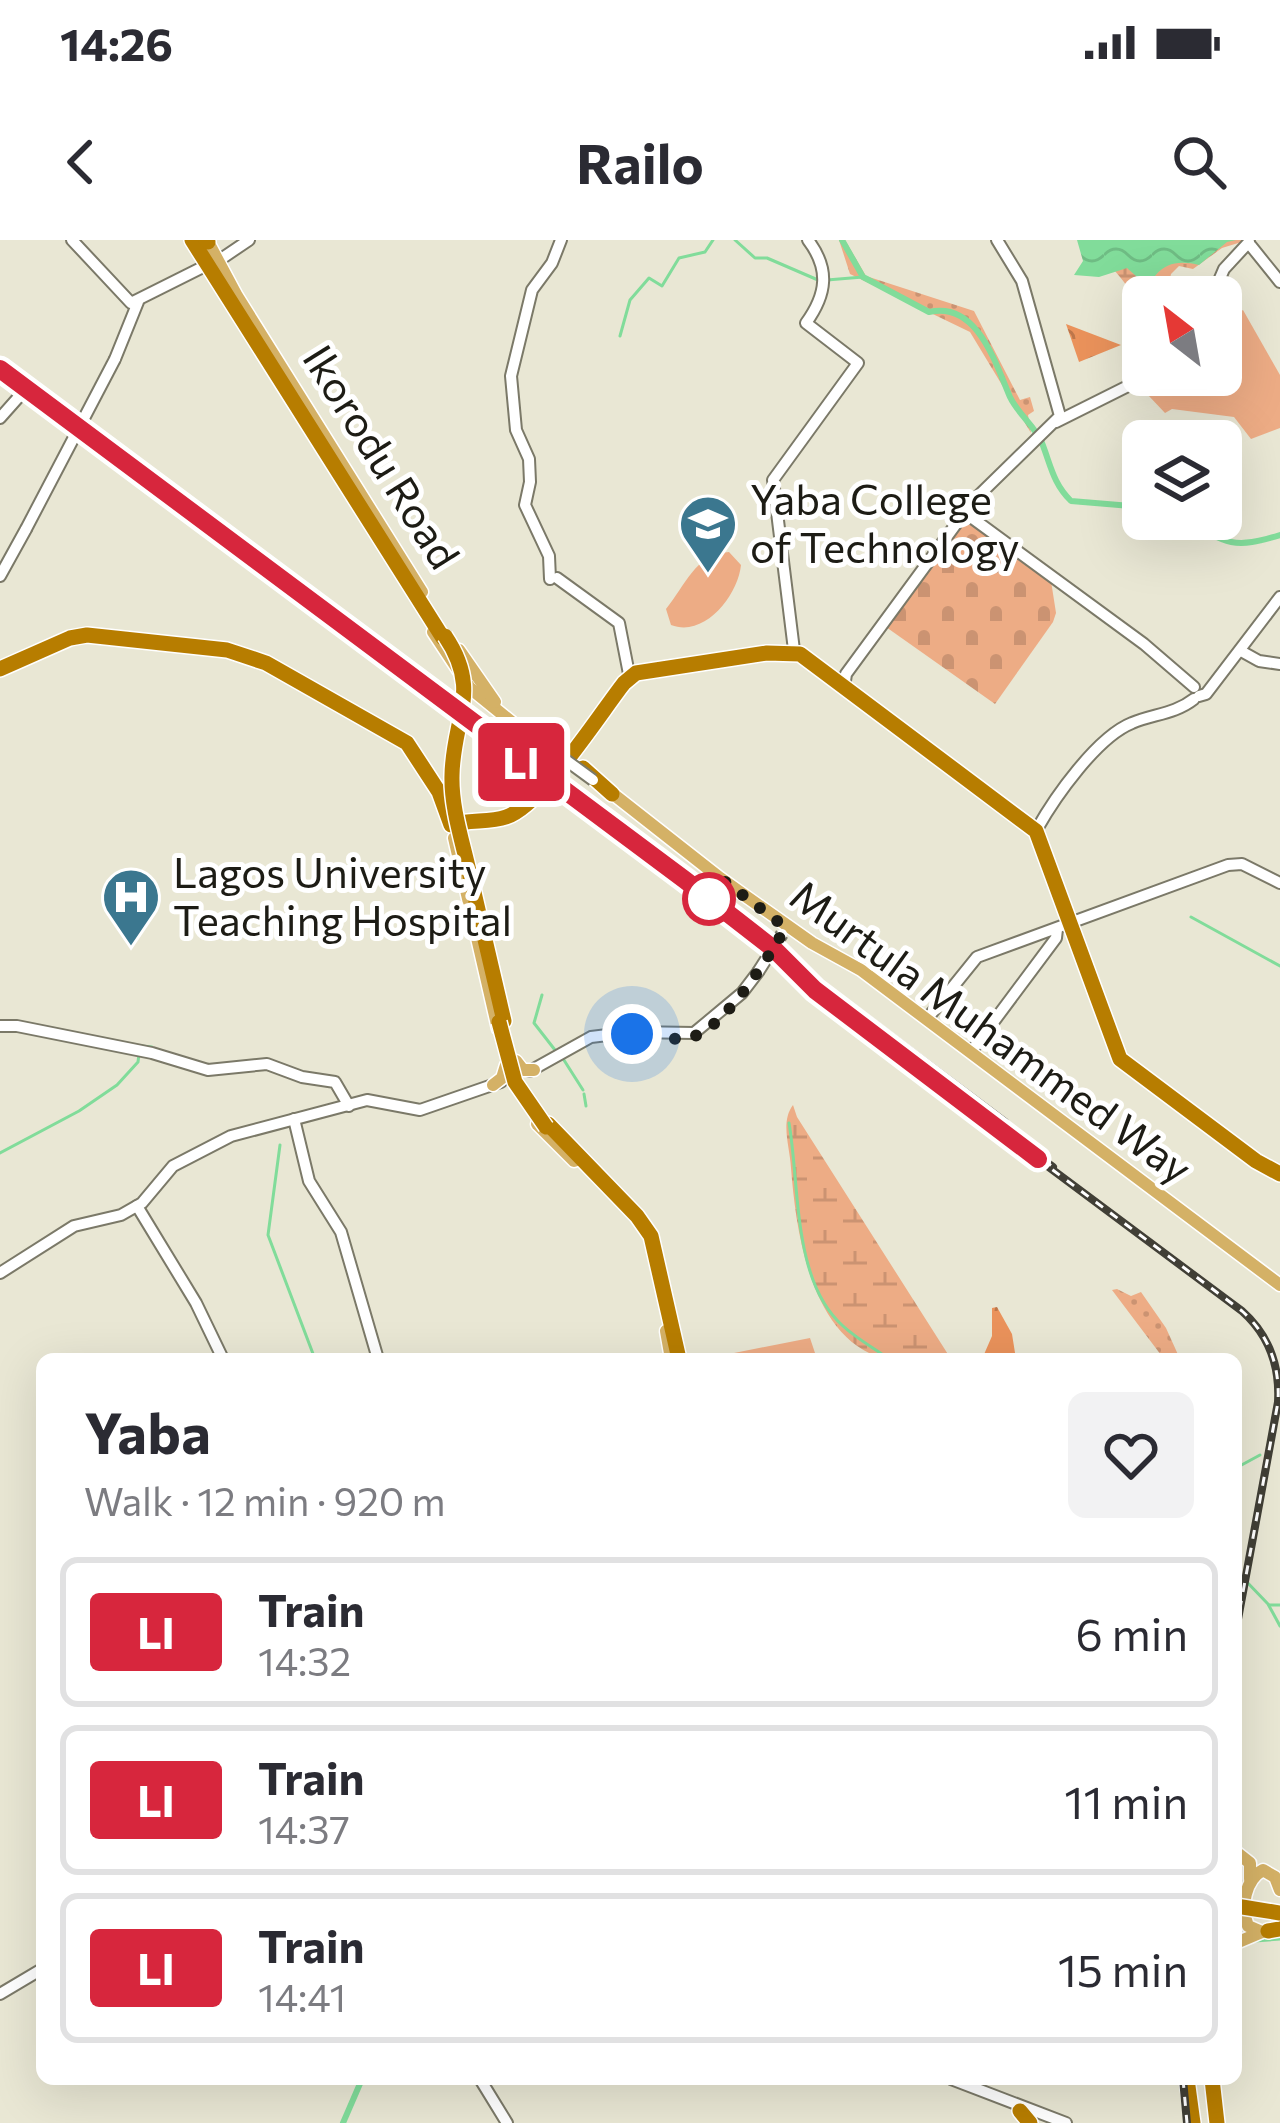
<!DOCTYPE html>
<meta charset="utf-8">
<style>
:root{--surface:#fff;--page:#f2f2f3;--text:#2b2b33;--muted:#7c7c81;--line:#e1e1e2}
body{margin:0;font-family:Commissioner,sans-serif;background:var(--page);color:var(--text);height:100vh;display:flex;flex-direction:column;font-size:45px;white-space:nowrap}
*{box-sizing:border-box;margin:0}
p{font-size:39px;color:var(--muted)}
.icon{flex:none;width:66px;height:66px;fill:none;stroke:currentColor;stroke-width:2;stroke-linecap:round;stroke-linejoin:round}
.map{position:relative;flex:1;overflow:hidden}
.side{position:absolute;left:36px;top:1113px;width:1206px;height:732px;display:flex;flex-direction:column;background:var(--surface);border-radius:18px;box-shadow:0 12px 48px #0002}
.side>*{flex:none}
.badge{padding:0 24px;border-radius:9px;font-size:42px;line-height:78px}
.needle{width:78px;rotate:329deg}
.fabs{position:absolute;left:1122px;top:36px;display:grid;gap:24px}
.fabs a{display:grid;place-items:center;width:120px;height:120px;border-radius:18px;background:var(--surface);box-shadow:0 12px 48px #0002;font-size:60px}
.you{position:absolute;width:60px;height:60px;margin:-30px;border:9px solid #fff;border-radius:50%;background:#1a73e8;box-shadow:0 0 0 18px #1a73e833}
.map>.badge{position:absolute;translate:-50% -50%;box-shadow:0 0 0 6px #fff}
.round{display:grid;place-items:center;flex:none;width:126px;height:126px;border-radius:18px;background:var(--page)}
.summary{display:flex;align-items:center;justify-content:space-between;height:204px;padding:0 48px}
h1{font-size:57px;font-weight:700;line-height:90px}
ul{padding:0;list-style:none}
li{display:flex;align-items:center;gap:36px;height:150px;margin:0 24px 18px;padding:0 24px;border:6px solid var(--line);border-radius:18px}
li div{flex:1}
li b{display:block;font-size:45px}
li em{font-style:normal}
li .badge{min-width:132px;font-weight:700;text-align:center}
.status{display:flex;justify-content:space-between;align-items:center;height:84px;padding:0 60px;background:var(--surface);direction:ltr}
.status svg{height:33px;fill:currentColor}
header{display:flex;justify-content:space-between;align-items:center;height:156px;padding:0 48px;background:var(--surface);font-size:54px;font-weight:700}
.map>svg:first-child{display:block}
.grass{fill:url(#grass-dots)}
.forest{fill:url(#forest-crowns)}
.wetland{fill:url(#wetland-marsh)}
.cemetery{fill:url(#cemetery-stones)}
.pitch{fill:#edac85}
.water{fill:url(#water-waves)}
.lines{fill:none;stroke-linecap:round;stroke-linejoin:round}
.stream{stroke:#81dc9a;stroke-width:3}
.canal{stroke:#81dc9a;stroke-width:6}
.secondary-casing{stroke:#7b7968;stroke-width:14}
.primary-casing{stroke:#fff;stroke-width:15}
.highway-casing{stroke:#fff;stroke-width:18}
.secondary{stroke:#fff;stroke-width:10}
.primary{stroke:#d4b166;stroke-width:12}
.highway{stroke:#b77d00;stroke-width:15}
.rail-casing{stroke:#413f36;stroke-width:8}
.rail{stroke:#fff;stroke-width:3;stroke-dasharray:9;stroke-linecap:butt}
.secondary-bridge-casing{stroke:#7b7968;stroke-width:14;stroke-linecap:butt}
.highway-bridge-casing{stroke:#fff;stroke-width:18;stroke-linecap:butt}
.secondary-bridge{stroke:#fff;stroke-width:10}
.highway-bridge{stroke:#b77d00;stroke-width:15}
.line-casing{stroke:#fff;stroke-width:27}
.line{stroke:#d7263d;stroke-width:18}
.walk{stroke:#1d1c15;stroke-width:12;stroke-dasharray:0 21.6}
.stop-dot{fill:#fff;stroke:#d7263d;stroke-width:6}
.labels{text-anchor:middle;stroke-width:10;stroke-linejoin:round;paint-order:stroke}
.street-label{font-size:42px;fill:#1d1c15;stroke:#fff}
.poi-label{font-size:42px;fill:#1d1c15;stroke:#fff;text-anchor:start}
</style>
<div class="status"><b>14:26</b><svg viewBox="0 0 49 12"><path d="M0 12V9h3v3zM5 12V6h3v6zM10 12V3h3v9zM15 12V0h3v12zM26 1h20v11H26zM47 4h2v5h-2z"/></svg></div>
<header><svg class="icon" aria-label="back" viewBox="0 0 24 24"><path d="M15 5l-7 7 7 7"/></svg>Railo<svg class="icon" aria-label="search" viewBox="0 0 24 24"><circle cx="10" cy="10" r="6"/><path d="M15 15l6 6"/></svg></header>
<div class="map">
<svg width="1280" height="1883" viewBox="0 0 1280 1883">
<defs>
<pattern id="grass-dots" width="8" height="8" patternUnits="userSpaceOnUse" patternTransform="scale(3)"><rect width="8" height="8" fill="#edac85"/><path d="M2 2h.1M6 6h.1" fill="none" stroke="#cb9372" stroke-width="1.8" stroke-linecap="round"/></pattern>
<pattern id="forest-crowns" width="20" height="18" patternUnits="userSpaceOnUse" patternTransform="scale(3)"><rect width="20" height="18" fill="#ea925b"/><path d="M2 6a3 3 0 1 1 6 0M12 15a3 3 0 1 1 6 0" fill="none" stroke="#bd764a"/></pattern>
<pattern id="wetland-marsh" width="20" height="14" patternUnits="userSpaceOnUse" patternTransform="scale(3)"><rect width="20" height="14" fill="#edac85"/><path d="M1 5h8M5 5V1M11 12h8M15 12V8" fill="none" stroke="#cb9372"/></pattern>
<pattern id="cemetery-stones" width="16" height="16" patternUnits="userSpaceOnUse" patternTransform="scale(3)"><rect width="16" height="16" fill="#edac85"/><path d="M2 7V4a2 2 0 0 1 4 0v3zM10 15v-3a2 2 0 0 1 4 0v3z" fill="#cb9372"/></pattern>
<pattern id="water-waves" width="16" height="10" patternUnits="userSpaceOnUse" patternTransform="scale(3)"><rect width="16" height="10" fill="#81dc9a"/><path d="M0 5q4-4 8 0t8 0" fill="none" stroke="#6fbc84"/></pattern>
</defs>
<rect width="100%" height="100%" fill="#e9e7d4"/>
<g class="grass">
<path d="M839 0H845L866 36 974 71 1020 160 1030 157 1034 171 1028 175 1031 193 970 92 850 34Z"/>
<path d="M1117 1049 1131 1056 1141 1052 1166 1088 1180 1119H1164L1112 1050Z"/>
</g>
<g class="forest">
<path d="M1066 84 1121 105 1079 122Z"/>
<path d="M997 1067 1012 1094 1016 1119H982L992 1096V1068Z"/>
</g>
<g class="wetland">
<path d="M1084 0H1248L1222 8 1193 29 1179 26 1171 34 1166 57H1143V69L1127 62 1131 53C1120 32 1100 18 1084 0Z"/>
<path d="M793 865 797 877 951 1119C931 1119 903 1124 885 1119 810 1099 796 991 791 928 790 907 780 882 793 865Z"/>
</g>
<path class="cemetery" d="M964 275 1051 341 1056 373 1053 382 995 464 886 387Z"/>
<g class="pitch">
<path d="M1243 70 1280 135V188L1251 199 1234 177 1172 169 1165 173 1148 155 1156 139 1164 135H1221V94L1224 90 1221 84Z"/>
<path d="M729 312 741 325C738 355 705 398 671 385L666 369C685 346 695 314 729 312Z"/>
<path d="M810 1098 817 1119H704Z"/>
</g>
<path class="water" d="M1077 0H1236L1227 2 1199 25C1182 21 1167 21 1155 36V47L1145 44 1127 28 1099 37 1074 35 1083 21Z"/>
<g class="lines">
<g class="stream">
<path d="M735 0 755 18H767L818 40"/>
<path d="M827 40 863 37"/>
<path d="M620 96 630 60 649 38 662 46 679 18 705 12 713 0"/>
<path d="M1191 677 1280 726"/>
<path d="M542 755 534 783 555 810"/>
<path d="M562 817 583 850"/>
<path d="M584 854 586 866"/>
<path d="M789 883C800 946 792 1041 843 1086 857 1099 874 1108 889 1119"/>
<path d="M280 905 268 995 315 1119"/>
<path d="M0 913 79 871 117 845 138 822 140 806 152 807"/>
<path d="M1236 1228 1260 1215"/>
<path d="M1236 1340 1244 1339 1268 1364 1280 1386"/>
<path d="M1269 1365H1280"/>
<path d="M1255 1701 1280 1699"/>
</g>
<g class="canal">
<path d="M842 0 863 37 929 72C977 61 995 122 1010 157 1018 174 1035 186 1042 203 1051 226 1053 243 1071 261L1143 267"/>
<path d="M1187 279C1226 305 1235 309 1280 295"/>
<path d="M343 1883 362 1839"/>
</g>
<g class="secondary-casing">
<g id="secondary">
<path d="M72 0 131 63 203 27"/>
<path d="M1251 6 1280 42"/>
<path d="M218 21 249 0"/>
<path d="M1212 57 1224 29 1249 2"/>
<path d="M115 119 138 62"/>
<path d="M0 178 24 151"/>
<path d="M1056 182 1150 135"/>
<path d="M964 272 1144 404 1194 447"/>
<path d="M0 336 26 289"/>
<path d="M557 338 619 383 629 434"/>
<path d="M550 339 549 316 525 265 530 242 529 219 516 190 511 136 532 50 552 23 561 0"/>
<path d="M794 410 773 240 858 123 806 83C827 54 830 29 808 0"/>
<path d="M1241 411 1259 421 1280 424"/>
<path d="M845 441 846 434 973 261 1060 176 1022 41 997 0"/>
<path d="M1199 456 1206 454 1280 357"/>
<path d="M1037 589C1055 557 1097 497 1132 483 1153 474 1175 474 1194 459"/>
<path d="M927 779 977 717 1228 625 1242 624 1280 643"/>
<path d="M0 786H17L152 813 208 830 267 824 302 837 335 842 349 866"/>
<path d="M971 812 1056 698 1057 689"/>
<path d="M530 831 591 797 632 792 694 793 742 753 758 732"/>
<path d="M294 879 309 941 341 992 378 1119"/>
<path d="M137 966 196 1063 223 1119"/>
<path d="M0 1033 74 986 121 975 142 963 173 926 231 896 367 860 420 870 501 842"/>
<path d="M0 1754 42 1729"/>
<path d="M480 1839 507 1883"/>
<path d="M951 1839 1066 1883"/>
</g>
</g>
<g class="primary-casing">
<g id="primary">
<path d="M207 0 237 56 422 352"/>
<path d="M433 392 470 448 546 510"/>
<path d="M459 410 495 462"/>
<path d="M608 550 720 638 812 703 861 730 1280 1045"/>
<path d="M454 598 498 789"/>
<path d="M516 821 523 830H534"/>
<path d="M493 845 502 838 506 825"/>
<path d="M537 884 574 921"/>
<path d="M666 1091 671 1119"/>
<path d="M1236 1612 1250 1623V1639"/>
<path d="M1271 1690 1262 1692 1248 1686C1240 1667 1245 1640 1263 1630L1275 1637 1280 1650"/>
<path d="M1236 1703 1262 1692"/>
</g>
</g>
<g class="highway-casing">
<g id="highway">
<path d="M192 0 443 398"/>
<path d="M206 0 208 2"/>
<path d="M0 429 70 398 87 395 227 410 266 423 407 503 439 552 451 585C469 579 489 583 506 577 542 565 599 475 624 443L636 433 767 413 800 414 1036 591 1120 819 1256 921 1280 934"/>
<path d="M583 528 612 554"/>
<path d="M469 631 504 781"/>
<path d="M548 884 637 976 651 996 679 1119"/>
<path d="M1268 1691 1280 1689"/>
<path d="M1187 1839 1193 1883"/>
<path d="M1212 1839 1217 1883"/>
<path d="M1020 1871 1030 1883"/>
</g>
</g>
<use href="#secondary" class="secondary"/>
<use href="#primary" class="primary"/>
<use href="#highway" class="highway"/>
<g class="rail-casing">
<g id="rail">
<path d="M0 127 1005 882"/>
<path d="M986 877 1053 927"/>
<path d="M1038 919 1242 1071C1269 1095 1280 1126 1278 1162L1236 1390"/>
<path d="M1183 1839 1187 1883"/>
</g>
</g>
<use href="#rail" class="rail"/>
<g class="secondary-bridge-casing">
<g id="secondary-bridge">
<path d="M26 289 115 119"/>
<path d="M541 502 593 540"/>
<path d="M758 732 782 694"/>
</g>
</g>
<g class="highway-bridge-casing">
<g id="highway-bridge">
<path d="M445 396C482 451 453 478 452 535 451 567 462 600 469 631"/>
<path d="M499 782 515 842 546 887"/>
<path d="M1236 1666 1280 1673"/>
</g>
</g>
<use href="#secondary-bridge" class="secondary-bridge"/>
<use href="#highway-bridge" class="highway-bridge"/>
</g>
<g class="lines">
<g class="line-casing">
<path id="line" d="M0 129 685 640 775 710 815 750 1038 919"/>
</g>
<use href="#line" class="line"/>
<path class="walk" d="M632 794C649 795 671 801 688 798 722 792 765 722 782 694L784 686 720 638 709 659"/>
</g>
<defs>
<g id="university-pin" transform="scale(3)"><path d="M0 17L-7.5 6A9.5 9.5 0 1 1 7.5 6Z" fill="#3b778f" stroke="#fff"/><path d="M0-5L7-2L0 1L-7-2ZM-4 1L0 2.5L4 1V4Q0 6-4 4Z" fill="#fff"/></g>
<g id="hospital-pin" transform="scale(3)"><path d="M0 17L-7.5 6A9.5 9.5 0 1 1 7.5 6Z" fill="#3b778f" stroke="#fff"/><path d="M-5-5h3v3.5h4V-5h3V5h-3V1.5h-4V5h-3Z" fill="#fff"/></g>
</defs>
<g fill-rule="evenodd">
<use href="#university-pin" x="708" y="284"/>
<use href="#hospital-pin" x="131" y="657"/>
</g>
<circle class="stop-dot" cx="709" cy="659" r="24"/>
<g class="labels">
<g class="street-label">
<text transform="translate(381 217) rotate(58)" y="15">Ikorodu Road</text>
<text transform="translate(991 792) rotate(36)" y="15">Murtula Muhammed Way</text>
</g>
<g class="poi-label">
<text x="750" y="275">Yaba College<tspan x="750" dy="48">of Technology</tspan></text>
<text x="173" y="648">Lagos University<tspan x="173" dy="48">Teaching Hospital</tspan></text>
</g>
</g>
</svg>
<div class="fabs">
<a><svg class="needle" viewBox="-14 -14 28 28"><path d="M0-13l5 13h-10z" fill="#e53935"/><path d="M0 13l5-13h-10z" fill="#7c7c81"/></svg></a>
<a><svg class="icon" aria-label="layers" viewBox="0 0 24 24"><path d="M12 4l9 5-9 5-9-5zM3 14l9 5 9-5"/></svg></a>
</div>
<div class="you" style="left:632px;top:794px"></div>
<b class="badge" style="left:521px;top:522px;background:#d7263d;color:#fff">LI</b>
<section class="side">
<div class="summary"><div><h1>Yaba</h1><p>Walk · 12 min · 920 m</p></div><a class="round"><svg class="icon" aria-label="heart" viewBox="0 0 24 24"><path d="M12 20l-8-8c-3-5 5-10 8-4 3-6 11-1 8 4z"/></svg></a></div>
<ul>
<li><span class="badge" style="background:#d7263d;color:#fff">LI</span><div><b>Train</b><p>14:32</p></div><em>6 min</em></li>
<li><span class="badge" style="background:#d7263d;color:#fff">LI</span><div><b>Train</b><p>14:37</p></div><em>11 min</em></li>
<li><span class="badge" style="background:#d7263d;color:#fff">LI</span><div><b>Train</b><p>14:41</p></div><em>15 min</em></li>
</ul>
</section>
</div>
